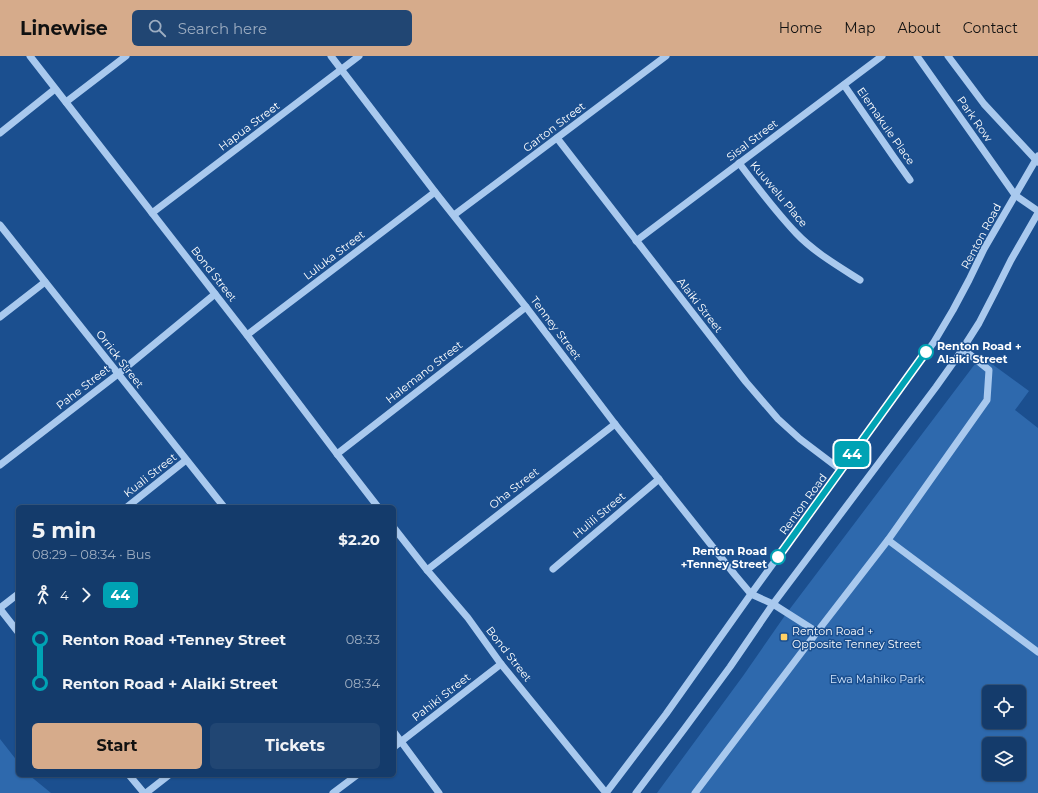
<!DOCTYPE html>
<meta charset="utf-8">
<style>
:root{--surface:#143b6b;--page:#214673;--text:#f1f3f6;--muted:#9dadc1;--line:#33557e;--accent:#d6ab8b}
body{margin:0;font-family:Montserrat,sans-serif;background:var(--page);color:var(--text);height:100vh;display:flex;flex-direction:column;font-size:15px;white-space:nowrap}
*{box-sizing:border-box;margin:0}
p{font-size:13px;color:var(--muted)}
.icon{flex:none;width:22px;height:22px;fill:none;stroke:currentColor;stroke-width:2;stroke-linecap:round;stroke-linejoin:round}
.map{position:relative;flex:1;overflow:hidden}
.details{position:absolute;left:16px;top:449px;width:380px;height:272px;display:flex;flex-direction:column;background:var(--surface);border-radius:6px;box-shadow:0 1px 3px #0004,0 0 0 1px var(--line)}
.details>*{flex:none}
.badge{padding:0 8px;border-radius:6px;font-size:14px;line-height:26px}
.controls{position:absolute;left:982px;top:629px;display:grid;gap:8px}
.controls a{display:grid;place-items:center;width:44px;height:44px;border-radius:6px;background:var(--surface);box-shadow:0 1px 3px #0004,0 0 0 1px var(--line);font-size:20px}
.map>.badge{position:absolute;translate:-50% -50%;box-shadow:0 0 0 2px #fff}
.legs{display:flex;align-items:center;gap:6px;height:44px;padding:0 16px;font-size:13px}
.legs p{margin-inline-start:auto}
.overview{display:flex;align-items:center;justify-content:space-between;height:68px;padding:0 16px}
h1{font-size:22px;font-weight:700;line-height:30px}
.cta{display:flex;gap:8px;margin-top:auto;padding:8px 16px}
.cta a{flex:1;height:46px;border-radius:6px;background:var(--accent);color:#111;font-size:16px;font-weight:700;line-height:46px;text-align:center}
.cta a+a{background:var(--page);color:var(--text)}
ul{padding:0 16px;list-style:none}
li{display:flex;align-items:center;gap:14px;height:44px;font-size:15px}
li i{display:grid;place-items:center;width:6px;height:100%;margin:0 5px;background:currentColor}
li i::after{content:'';width:10px;height:10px;margin:-5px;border:3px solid;border-radius:50%;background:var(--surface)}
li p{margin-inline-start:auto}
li:first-child i{background:linear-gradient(#0000 50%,currentColor 0)}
li:last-child i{background:linear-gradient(currentColor 50%,#0000 0)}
header{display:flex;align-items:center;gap:24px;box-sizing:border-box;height:56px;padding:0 20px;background:var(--accent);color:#111}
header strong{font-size:19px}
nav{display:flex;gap:22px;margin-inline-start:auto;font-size:14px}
.search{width:280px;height:36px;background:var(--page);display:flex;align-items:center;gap:10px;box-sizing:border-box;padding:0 14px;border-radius:6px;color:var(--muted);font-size:15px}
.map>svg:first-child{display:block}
.green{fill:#2e69ad;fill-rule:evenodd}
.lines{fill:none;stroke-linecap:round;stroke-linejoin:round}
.minor{stroke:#a9c9ee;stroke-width:7}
.line-1-casing{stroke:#fff;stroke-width:9}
.line-1{stroke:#00a3b4;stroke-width:6}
.stop-1-dot{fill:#fff;stroke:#00a3b4;stroke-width:2}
.poi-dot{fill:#ffd166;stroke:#1b4f8f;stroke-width:1.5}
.labels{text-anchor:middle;stroke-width:3;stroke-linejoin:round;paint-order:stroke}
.street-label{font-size:11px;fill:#fff;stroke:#1b4f8f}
.stop-label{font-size:11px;font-weight:bold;fill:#fff;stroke:#1b4f8f;text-anchor:start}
.poi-label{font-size:11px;fill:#fff;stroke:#1b4f8f;text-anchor:start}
.park-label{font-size:11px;fill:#cfe3fa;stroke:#1b4f8f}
</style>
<header>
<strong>Linewise</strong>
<div class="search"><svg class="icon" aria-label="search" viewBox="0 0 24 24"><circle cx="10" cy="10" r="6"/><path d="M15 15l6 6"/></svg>Search here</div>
<nav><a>Home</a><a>Map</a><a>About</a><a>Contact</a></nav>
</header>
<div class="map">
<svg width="1038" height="737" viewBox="0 0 1038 737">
<rect width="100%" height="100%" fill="#1b4f8f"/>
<g class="green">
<path d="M981 300 1029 335 1015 354 1038 372V737H657L743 620 786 558ZM989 636H1019V666H989ZM989 688H1019V718H989Z"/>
<path d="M0 683 18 706V719H29L51 737H0Z"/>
</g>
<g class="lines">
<g class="minor">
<path d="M30 0 247 279 337 398 378 451"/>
<path d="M331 0 435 136 526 251 615 368 735 519 751 538 773 548 817 576"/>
<path d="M917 0 1015 139 1038 155"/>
<path d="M948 0 984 48 1038 106"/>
<path d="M844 29 893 100 910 124"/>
<path d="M66 46 126 0"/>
<path d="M0 77 55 33"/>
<path d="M557 82 746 326 778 363 800 383 841 414"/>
<path d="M739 107C757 131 775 155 796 177 814 196 838 210 860 224"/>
<path d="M152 157 359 0"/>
<path d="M454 159 666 0"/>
<path d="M0 169 224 451"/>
<path d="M636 185 882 0"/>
<path d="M0 261 45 226"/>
<path d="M247 279 435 136"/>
<path d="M337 398 526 251"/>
<path d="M0 409 118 318 215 238"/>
<path d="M127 451 186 404"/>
<path d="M394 472 427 514 468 562 501 608 606 737"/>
<path d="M888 484 1038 596"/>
<path d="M553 513 659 423"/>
<path d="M427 514 615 368"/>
<path d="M0 552 18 538"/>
<path d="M0 553 18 576"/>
<path d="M394 676 439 737"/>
<path d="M394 691 501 608"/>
<path d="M129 719 144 737"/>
<path d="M146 737 169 719"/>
<path d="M333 737 357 719"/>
<path d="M606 737 666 658 751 538 934 286 953 254 969 224 984 193 1038 100"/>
<path d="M636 737 685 672 730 611 773 548 936 331 958 300 979 267 995 236 1011 204 1038 157"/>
<path d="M695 737 817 576 888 484 987 344 989 314 963 293"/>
</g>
</g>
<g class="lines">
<g class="line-1-casing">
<path id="line-1" d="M778 501 926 296"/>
</g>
<use href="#line-1" class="line-1"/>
</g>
<g class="stop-1-dot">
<circle cx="926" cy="296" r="7"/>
<circle cx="778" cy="501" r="7"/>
</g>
<rect class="poi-dot" x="780" y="577" width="8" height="8" rx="2"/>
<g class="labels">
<g class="street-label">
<text transform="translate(975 63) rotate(55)" y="4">Park Row</text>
<text transform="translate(249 70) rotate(-37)" y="4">Hapua Street</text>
<text transform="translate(886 70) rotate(55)" y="4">Elemakule Place</text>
<text transform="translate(554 71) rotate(-37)" y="4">Garton Street</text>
<text transform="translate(752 84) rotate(-37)" y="4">Sisal Street</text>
<text transform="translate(779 138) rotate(50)" y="4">Kuuwelu Place</text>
<text transform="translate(981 180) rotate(-62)" y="4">Renton Road</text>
<text transform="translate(334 199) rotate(-37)" y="4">Luluka Street</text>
<text transform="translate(214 218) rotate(52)" y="4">Bond Street</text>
<text transform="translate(700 249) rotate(52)" y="4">Alaiki Street</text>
<text transform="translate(556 272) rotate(53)" y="4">Tenney Street</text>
<text transform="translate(120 303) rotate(52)" y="4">Orrick Street</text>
<text transform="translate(424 316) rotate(-38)" y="4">Halemano Street</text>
<text transform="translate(83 331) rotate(-38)" y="4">Pahe Street</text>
<text transform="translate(150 419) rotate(-38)" y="4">Kuali Street</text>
<text transform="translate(514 432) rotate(-38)" y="4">Oha Street</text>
<text transform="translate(803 448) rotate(-54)" y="4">Renton Road</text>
<text transform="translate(599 459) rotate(-40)" y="4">Hulili Street</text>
<text transform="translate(509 598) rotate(52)" y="4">Bond Street</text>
<text transform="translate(441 641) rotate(-38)" y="4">Pahiki Street</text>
</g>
<g class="stop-label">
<text x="937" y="294">Renton Road +<tspan x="937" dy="13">Alaiki Street</tspan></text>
<text x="767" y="499" text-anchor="end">Renton Road<tspan x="767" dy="13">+Tenney Street</tspan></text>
</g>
<g class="poi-label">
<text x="792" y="579">Renton Road +<tspan x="792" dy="13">Opposite Tenney Street</tspan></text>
</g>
<g class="park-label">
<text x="877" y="627">Ewa Mahiko Park</text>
</g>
</g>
</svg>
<div class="controls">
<a><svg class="icon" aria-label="locate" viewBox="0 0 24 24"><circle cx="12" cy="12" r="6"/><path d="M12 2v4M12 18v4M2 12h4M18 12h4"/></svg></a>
<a><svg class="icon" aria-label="layers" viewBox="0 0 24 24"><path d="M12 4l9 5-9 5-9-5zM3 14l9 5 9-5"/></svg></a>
</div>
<b class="badge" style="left:852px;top:398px;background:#00a3b4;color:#fff">44</b>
<section class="details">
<div class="overview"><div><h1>5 min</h1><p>08:29 – 08:34 · Bus</p></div><b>$2.20</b></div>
<div class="legs"><svg class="icon" aria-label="walk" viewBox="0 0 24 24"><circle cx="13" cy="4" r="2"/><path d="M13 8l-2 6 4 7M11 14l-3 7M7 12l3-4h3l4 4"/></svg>4<svg class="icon" aria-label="forward" viewBox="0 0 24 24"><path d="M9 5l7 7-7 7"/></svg><b class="badge" style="background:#00a3b4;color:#fff">44</b></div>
<ul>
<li><i style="color:#00a3b4"></i><b>Renton Road +Tenney Street</b><p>08:33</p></li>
<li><i style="color:#00a3b4"></i><b>Renton Road + Alaiki Street</b><p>08:34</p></li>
</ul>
<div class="cta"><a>Start</a><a>Tickets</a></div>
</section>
</div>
